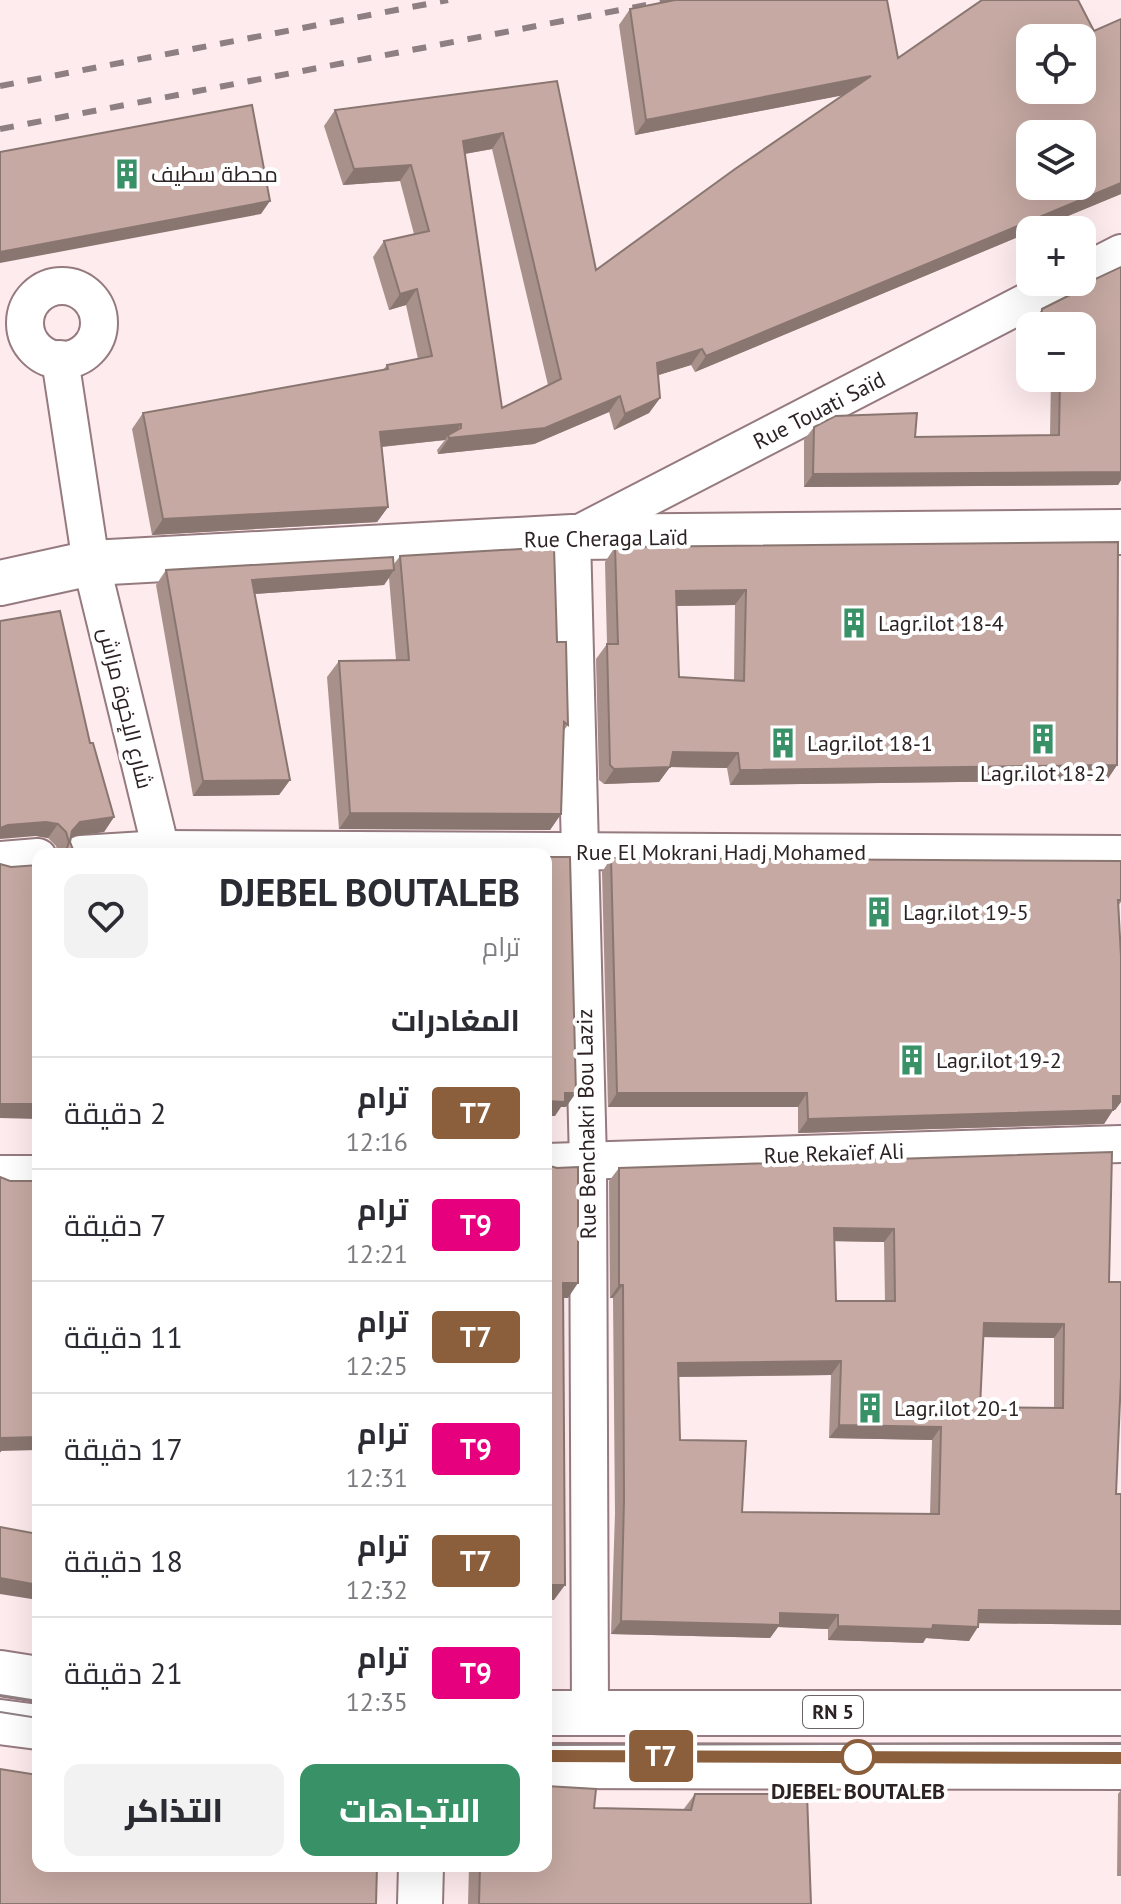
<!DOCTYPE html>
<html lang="ar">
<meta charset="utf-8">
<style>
:root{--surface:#fff;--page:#f2f2f3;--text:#2b2b33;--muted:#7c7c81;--line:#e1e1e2;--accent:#399267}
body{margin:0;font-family:"PT Sans",Cairo,sans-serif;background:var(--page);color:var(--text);direction:rtl;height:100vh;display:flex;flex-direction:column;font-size:30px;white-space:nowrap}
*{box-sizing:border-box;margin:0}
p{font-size:26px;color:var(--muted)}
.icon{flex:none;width:44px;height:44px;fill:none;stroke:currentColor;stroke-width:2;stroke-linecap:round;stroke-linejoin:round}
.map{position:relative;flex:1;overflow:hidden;direction:ltr}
.sheet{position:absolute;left:32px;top:848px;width:520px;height:1024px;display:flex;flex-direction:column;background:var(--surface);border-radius:16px;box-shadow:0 8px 32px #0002;direction:rtl}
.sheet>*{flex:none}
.badge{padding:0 16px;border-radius:6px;font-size:28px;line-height:52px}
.fabs{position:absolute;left:1016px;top:24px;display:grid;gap:16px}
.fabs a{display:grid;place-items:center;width:80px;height:80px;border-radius:16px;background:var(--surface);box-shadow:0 8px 32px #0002;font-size:40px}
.map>.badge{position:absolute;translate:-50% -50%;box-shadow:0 0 0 4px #fff}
h2{padding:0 32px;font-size:30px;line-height:72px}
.round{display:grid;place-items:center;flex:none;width:84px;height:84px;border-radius:16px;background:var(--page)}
.overview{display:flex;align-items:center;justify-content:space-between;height:136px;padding:0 32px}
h1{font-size:38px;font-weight:800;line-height:60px}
.primary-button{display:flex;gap:16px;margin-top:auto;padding:16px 32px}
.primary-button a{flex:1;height:92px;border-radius:16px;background:var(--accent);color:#fff;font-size:32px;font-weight:800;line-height:92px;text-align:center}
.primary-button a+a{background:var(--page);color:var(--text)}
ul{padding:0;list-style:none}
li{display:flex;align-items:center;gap:24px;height:112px;padding:0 32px;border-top:2px solid var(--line)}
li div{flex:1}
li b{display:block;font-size:30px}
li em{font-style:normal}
li .badge{min-width:88px;font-weight:700;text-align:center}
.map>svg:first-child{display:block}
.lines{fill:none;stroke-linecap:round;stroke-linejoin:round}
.minor-casing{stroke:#957a7f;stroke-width:40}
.tertiary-casing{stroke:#957a7f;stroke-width:48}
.primary-casing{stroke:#957a7f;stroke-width:48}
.minor{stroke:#fff;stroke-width:36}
.tertiary{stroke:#fff;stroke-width:44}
.primary{stroke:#fff;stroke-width:44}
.tram{stroke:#8e7f82;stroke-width:2}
.rail{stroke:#8e7f82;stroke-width:6;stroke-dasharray:14 14;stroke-linecap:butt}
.wall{fill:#a9918b;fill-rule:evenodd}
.shaded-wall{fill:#8a7671}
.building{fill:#c5a9a2;stroke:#8a7671;stroke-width:2;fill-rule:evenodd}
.line-casing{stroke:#fff;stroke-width:18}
.line{stroke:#8b5e3c;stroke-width:12}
.stop-dot{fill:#fff;stroke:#8b5e3c;stroke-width:4}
.labels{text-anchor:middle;stroke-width:8;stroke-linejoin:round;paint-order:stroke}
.shield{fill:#fff;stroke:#6c6466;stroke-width:2}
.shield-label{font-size:20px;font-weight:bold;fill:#2d2224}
.poi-label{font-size:22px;fill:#2d2224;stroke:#fff;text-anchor:start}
.street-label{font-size:22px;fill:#2d2224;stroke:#fff}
.stop-label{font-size:22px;font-weight:bold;fill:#2d2224;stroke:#fff}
</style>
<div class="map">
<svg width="1121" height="1904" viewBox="0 0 1121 1904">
<rect width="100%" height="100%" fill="#feebee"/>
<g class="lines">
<g class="minor-casing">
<g id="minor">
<path d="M1082 273 1121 253"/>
<circle cx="62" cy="323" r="37"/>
<path d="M60 359 91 563 162 854"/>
<path d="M81 854 161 849 1121 854"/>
<path d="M0 860 38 857"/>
<path d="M546 1162 1121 1144"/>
<path d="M0 1174H38"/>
<path d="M590 1711 588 1161 572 537 1065 282"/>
</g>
</g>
<g class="tertiary-casing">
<g id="tertiary">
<path d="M0 583 91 563 572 537 1121 532"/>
<path d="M420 1904 421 1866"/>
</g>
</g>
<g class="primary-casing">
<g id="primary">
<path d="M0 1673 38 1679"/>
<path d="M546 1713H1121"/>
<path d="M0 1722 38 1727"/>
<path d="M546 1766 1121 1767"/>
</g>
</g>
<use href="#minor" class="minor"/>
<use href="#tertiary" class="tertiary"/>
<use href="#primary" class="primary"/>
<g class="tram">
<path d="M0 1695 38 1701"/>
<path d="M0 1712 38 1718"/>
<path d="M546 1745 1121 1743"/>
<path d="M865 1757 1121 1758"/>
</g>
<g class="rail">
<path d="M0 86 448 0"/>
<path d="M0 129 672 0"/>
</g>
</g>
<g class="wall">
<path d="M630 9 898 58 1094 31 1121 19V194L1034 230H1030V232L695 372 691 365 658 375 660 398 649 413 614 430 609 412 534 444 438 454 437 450 445 440 382 447 388 507 377 522 152 535 132 429 143 413 383 370 387 365 418 359 406 305 389 310 373 257 384 241 414 234 400 181 343 185 324 126 335 110 557 81 596 270 843 95 635 135 619 25ZM492 149 548 385 502 408 465 154Z"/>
<path d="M1121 267V480L1118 485 804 487V440L814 427 915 437 1050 435 1051 378H1082V326H1033V322L1042 309Z"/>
<path d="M1118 542 1117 765 1107 780 730 785 727 768 670 767 659 782 604 784 599 780 596 659 607 644 605 562 615 547ZM735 605 734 680 679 677 677 606Z"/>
<path d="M400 556 557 642 568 725 564 730 561 814 550 830 339 829 327 677 339 661 396 660 389 578 384 585 254 594 290 780 279 795 193 796 156 585 166 570 394 564Z"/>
<path d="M90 743 114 817 104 832 71 836 70 842 74 852 76 854H58L56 846 48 838 36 836Z"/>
<path d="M611 858 1121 861V902L1118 906 1121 956V1102L1115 1110H1113L1104 1124 798 1133V1107H608L602 872Z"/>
<path d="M1112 1152 1109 1282 1121 1625 978 1623 969 1641 926 1638 923 1643 828 1640V1629L778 1627 770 1638 611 1634 615 1514 613 1298H610L609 1181 619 1168ZM834 1241 884 1242 885 1301H836ZM983 1337 1054 1338V1408L980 1407ZM831 1375 829 1438 932 1440 930 1514 742 1512 680 1440 678 1377Z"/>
<path d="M1121 1790V1876H1117L1118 1794Z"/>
<path d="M695 1794 811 1904H468L469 1866H546L594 1808 683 1810Z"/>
</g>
<g class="shaded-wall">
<path d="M871 76 860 92 635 135 646 120Z"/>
<path d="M503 133 492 149 452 156 463 141Z"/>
<path d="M411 165 400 181 343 185 354 169Z"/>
<path d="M1121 183V194L1034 230H1030V232L695 372 706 356Z"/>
<path d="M270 201 261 214 0 263V252Z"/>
<path d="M417 289 406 305 389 310 400 294Z"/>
<path d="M702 349 691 365 646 379 657 363Z"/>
<path d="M620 396 609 412 534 444 438 454 449 438 448 435 445 440 369 448 380 432 461 424 451 438Z"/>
<path d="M660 398 649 413 614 430 625 414Z"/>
<path d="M1121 472V480L1118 485 804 487 813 474Z"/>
<path d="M388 507 377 522 152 535 163 519Z"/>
<path d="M394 570 384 585 241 595 252 580Z"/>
<path d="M746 590 735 605 666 606 676 591Z"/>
<path d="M673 752 738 753 727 768 670 767 659 782 604 784 614 769Z"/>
<path d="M1117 765 1107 780 730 785 740 770Z"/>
<path d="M290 780 279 795 193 796 203 781Z"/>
<path d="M350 813 561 814 550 830 339 829Z"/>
<path d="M114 817 104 832 67 837 80 822Z"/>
<path d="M46 822 58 824 48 838 36 836 0 839V828L8 825Z"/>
<path d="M565 1093H576L566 1107H561L555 1116H546V1101Z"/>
<path d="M617 1093H807L798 1107H608Z"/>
<path d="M1113 1096H1121V1102L1115 1110H1113L1104 1124 798 1133 808 1119Z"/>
<path d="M0 1104H38V1119L0 1118Z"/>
<path d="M834 1228 894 1229 884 1242 824 1241Z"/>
<path d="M563 1283H578L568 1298H553Z"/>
<path d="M619 1285H623L613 1298H610Z"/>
<path d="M984 1323 1064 1324 1054 1338 974 1337Z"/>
<path d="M841 1361 831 1375 668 1377 678 1363Z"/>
<path d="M839 1425 941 1427 932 1440 829 1438Z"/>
<path d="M38 1437V1450L0 1451 2 1438Z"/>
<path d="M0 1578 38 1585V1600L0 1594Z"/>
<path d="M546 1585H565L554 1600H546Z"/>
<path d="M979 1610 1121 1611V1625L969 1623Z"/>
<path d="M780 1613 838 1615 828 1629 778 1627 770 1638 611 1634 621 1621Z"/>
<path d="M933 1625 978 1627 969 1641 926 1638 923 1643 828 1640 838 1626Z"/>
</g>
<g class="building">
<path d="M675 0H887L898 58 982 0H1078L1094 31 1121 19V183L706 356 702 349 657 363 660 398 625 414 620 396 545 428 449 438 448 435 461 428V424L380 432 388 507 163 519 143 413 388 369 387 365 432 356 417 289 400 294 384 241 429 231 411 165 354 169 335 110 557 81 596 270 735 169 871 76 646 120 630 9ZM1030 38H1082V90H1030ZM503 133 561 379 502 408 463 141ZM1030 134H1082V186H1030Z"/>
<path d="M252 105 270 201 0 252V152Z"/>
<path d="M1121 267V472L813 474 814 427 835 416 917 413 915 437 1059 435 1060 378H1082V326H1041L1042 309 1084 288 1091 281Z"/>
<path d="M1118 542 1117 765 740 770 738 753 673 752 670 767 614 769 610 765 607 644H618L615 547ZM746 590 744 681 679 677 676 591Z"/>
<path d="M554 547 557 642H566L568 725 564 722 561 814 350 813 339 661 409 660 400 556Z"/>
<path d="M393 557 394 570 252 580 290 780 203 781 166 570Z"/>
<path d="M60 611 90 743H93L114 817 80 822 72 831 70 842 74 852 76 854H65L69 842 66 832 58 824 46 822 8 825 0 828V621Z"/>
<path d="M546 857H570L576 1093H565V1102L546 1101Z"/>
<path d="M611 858 1121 861V900H1118L1121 956V1096H1113V1110L808 1119 807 1093H617Z"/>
<path d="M0 864 11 867 38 865V1104H0Z"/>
<path d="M1112 1152 1109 1282H1121V1377L1116 1494H1121V1611L979 1610 978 1627 933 1625 932 1629 838 1626V1615L780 1613V1625L621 1621 624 1500 623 1285H619V1168ZM834 1228 894 1229 895 1301H836ZM984 1323 1064 1324 1063 1408 980 1407ZM841 1361 839 1425 941 1427 939 1514 742 1512 746 1441 680 1440 678 1363Z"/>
<path d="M546 1165 557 1168 578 1167V1283H563L565 1585H546Z"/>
<path d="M0 1177 10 1181H38V1437L2 1438 0 1452Z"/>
<path d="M0 1527 38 1534V1585L0 1578Z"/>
<path d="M0 1769 38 1775V1866H377L376 1904H0Z"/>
<path d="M546 1786 596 1789 594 1808 691 1810 695 1794H807L811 1904H479L480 1866H546Z"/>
</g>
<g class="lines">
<g class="line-casing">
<path id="line" d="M546 1756 1121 1758"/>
</g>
<use href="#line" class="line"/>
</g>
<defs>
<g id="building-bare" transform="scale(2.4)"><path d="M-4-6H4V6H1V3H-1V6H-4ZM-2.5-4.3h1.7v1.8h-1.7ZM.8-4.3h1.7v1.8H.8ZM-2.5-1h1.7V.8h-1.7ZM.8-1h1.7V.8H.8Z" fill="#399267" stroke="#fff" stroke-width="2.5" paint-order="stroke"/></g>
</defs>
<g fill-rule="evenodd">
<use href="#building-bare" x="127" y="174"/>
<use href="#building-bare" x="854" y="623"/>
<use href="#building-bare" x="1043" y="739"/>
<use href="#building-bare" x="783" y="743"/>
<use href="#building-bare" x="879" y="912"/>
<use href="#building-bare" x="912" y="1060"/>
<use href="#building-bare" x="870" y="1408"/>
</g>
<circle class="stop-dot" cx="858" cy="1757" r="16"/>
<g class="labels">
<rect class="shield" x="803" y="1696" width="60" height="32" rx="6"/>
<g class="shield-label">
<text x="833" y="1719">RN 5</text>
</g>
<g class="poi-label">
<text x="151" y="182">محطة سطيف</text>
<text x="878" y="631">Lagr.ilot 18-4</text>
<text x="807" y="751">Lagr.ilot 18-1</text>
<text x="1043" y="781" text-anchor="middle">Lagr.ilot 18-2</text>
<text x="903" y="920">Lagr.ilot 19-5</text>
<text x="936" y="1068">Lagr.ilot 19-2</text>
<text x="894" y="1416">Lagr.ilot 20-1</text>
</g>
<g class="street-label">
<text transform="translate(819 410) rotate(-27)" y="8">Rue Touati Saïd</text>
<text transform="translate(606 538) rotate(-1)" y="8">Rue Cheraga Laïd</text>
<text transform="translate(126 708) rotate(76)" y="8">شارع الإخوة مزاش</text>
<text x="721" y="860">Rue El Mokrani Hadj Mohamed</text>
<text transform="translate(586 1124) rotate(-91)" y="8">Rue Benchakri Bou Laziz</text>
<text transform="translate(834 1153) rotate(-2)" y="8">Rue Rekaïef Ali</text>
</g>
<g class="stop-label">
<text x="858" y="1799">DJEBEL BOUTALEB</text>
</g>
</g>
</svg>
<div class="fabs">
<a><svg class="icon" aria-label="locate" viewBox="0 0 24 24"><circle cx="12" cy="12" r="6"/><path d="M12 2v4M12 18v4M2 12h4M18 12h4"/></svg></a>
<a><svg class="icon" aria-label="layers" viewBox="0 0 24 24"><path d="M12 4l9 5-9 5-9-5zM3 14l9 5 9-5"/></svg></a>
<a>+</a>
<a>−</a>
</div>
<b class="badge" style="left:661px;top:1756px;background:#8b5e3c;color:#fff">T7</b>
<section class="sheet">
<div class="overview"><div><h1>DJEBEL BOUTALEB</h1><p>ترام</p></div><a class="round"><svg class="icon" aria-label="heart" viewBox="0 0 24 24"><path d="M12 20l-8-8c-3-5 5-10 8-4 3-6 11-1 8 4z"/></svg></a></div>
<h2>المغادرات</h2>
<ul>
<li><span class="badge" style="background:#8b5e3c;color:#fff">T7</span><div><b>ترام</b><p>12:16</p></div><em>2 دقيقة</em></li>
<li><span class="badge" style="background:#e6007e;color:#fff">T9</span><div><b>ترام</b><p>12:21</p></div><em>7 دقيقة</em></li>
<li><span class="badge" style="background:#8b5e3c;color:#fff">T7</span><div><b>ترام</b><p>12:25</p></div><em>11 دقيقة</em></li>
<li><span class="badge" style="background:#e6007e;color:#fff">T9</span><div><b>ترام</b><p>12:31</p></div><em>17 دقيقة</em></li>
<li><span class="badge" style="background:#8b5e3c;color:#fff">T7</span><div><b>ترام</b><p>12:32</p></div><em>18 دقيقة</em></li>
<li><span class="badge" style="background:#e6007e;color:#fff">T9</span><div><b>ترام</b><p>12:35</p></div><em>21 دقيقة</em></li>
</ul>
<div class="primary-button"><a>الاتجاهات</a><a>التذاكر</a></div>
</section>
</div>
